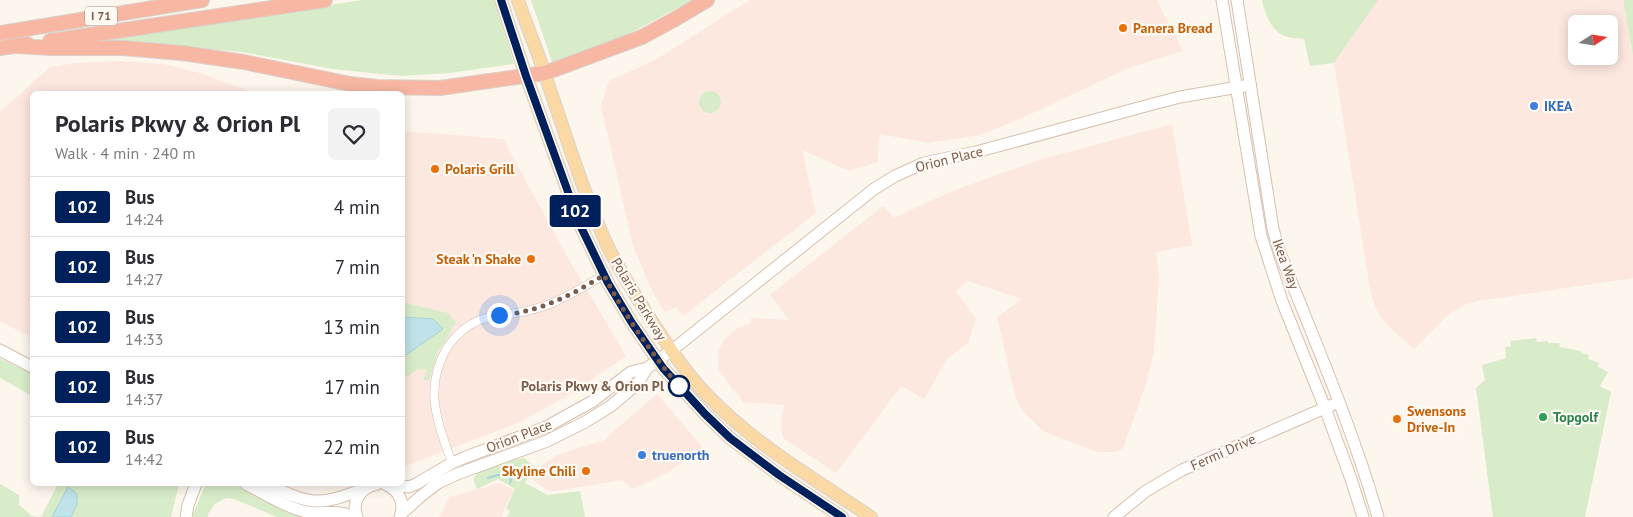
<!DOCTYPE html>
<meta charset="utf-8">
<style>
:root{--surface:#fff;--page:#f2f2f3;--text:#2b2b33;--muted:#7c7c81;--line:#e1e1e2}
body{margin:0;font-family:"PT Sans",sans-serif;background:var(--page);color:var(--text);height:100vh;display:flex;flex-direction:column;font-size:19px;white-space:nowrap}
*{box-sizing:border-box;margin:0}
p{font-size:16px;color:var(--muted)}
.icon{flex:none;width:28px;height:28px;fill:none;stroke:currentColor;stroke-width:2;stroke-linecap:round;stroke-linejoin:round}
.map{position:relative;flex:1;overflow:hidden}
.panel{position:absolute;left:30px;top:91px;width:375px;height:395px;display:flex;flex-direction:column;background:var(--surface);border-radius:8px;box-shadow:0 2px 12px #0003}
.panel>*{flex:none}
.badge{padding:0 10px;border-radius:4px;font-size:18px;line-height:32px}
.needle{width:32px;rotate:78deg}
.tools{position:absolute;left:1568px;top:15px;display:grid;gap:10px}
.tools a{display:grid;place-items:center;width:50px;height:50px;border-radius:8px;background:var(--surface);box-shadow:0 2px 12px #0003;font-size:25px}
.you{position:absolute;width:25px;height:25px;margin:-12px;border:4px solid #fff;border-radius:50%;background:#1a73e8;box-shadow:0 0 0 8px #1a73e833}
.map>.badge{position:absolute;translate:-50% -50%;box-shadow:0 0 0 2px #fff}
.round{display:grid;place-items:center;flex:none;width:52px;height:52px;border-radius:8px;background:var(--page)}
.summary{display:flex;align-items:center;justify-content:space-between;height:85px;padding:0 25px}
h1{font-size:24px;font-weight:800;line-height:38px}
ul{padding:0;list-style:none}
li{display:flex;align-items:center;gap:15px;height:60px;padding:0 25px;border-top:1px solid var(--line)}
li div{flex:1}
li b{display:block;font-size:19px}
li em{font-style:normal}
li .badge{min-width:55px;font-weight:700;text-align:center}
.map>svg:first-child{display:block}
.commercial{fill:#fde8e0;fill-rule:evenodd}
.green{fill:#d8ecc9}
.water{fill:#bfe3e8;stroke:#a5d3da}
.lines{fill:none;stroke-linecap:round;stroke-linejoin:round}
.stream{stroke:#a5d3da;stroke-width:2}
.street-casing{stroke:#d1beb0;stroke-width:9}
.secondary-casing{stroke:#d6c0b0;stroke-width:13}
.primary-casing{stroke:#dad1cd;stroke-width:14}
.highway-casing{stroke:#dad1cd;stroke-width:16}
.street{stroke:#fff;stroke-width:8}
.secondary{stroke:#fff;stroke-width:11}
.primary{stroke:#fbd9a5;stroke-width:12}
.highway{stroke:#f7b7a3;stroke-width:14}
.line-casing{stroke:#fff;stroke-width:11}
.line{stroke:#00205b;stroke-width:8}
.walk{stroke:#7a5c4d;stroke-width:5;stroke-dasharray:0 9}
.food-dot{fill:#e8710a;stroke:#fffaf3;stroke-width:2}
.shop-dot{fill:#3f7fe0;stroke:#fffaf3;stroke-width:2}
.stop-dot{fill:#fff;stroke:#00205b;stroke-width:2.5}
.leisure-dot{fill:#2e9e5b;stroke:#fffaf3;stroke-width:2}
.labels{text-anchor:middle;stroke-width:4.5;stroke-linejoin:round;paint-order:stroke}
.shield{fill:#fffaf3;stroke:#a28b7f;stroke-width:1}
.shield-label{font-size:12px;font-weight:bold;fill:#7a5c4d}
.food-label{font-size:14px;font-weight:bold;fill:#c56008;stroke:#fffaf3;text-anchor:start}
.shop-label{font-size:14px;font-weight:bold;fill:#366cbe;stroke:#fffaf3;text-anchor:start}
.street-label{font-size:14px;fill:#7a5c4d;stroke:#fffaf3}
.stop-label{font-size:14px;font-weight:bold;fill:#7a5c4d;stroke:#fffaf3;text-anchor:end}
.leisure-label{font-size:14px;font-weight:bold;fill:#27864d;stroke:#fffaf3;text-anchor:start}
</style>
<div class="map">
<svg width="1633" height="517" viewBox="0 0 1633 517">
<rect width="100%" height="100%" fill="#fdf6ec"/>
<g class="commercial">
<path d="M750 0H1157L1183 51 1131 67 1020 119 980 135 928 143 880 134 878 149V162L849 171 802 150 816 213 683 316 676 307 665 312 653 293 633 246 601 106 609 81 655 60Z"/>
<path d="M1378 0H1623L1633 55V278L1478 301 1466 304 1449 314 1414 349 1390 328 1381 317 1373 301 1370 289 1334 63ZM1576 24H1609V56H1576Z"/>
<path d="M118 61 163 64 200 73 257 94H32V338L0 321V112L50 67 76 63Z"/>
<path d="M1172 124 1192 245 1156 252 1159 276 1154 352 1146 384 1123 448 1116 452H1097L1050 434 1042 430 1023 411 1016 399 997 317 1022 299 968 281 956 291 976 319 968 343 947 359 924 399 901 386 836 473 783 438 781 423 784 405 742 402 739 394 732 389 719 370 718 352 722 343 729 335 736 329 751 323V318L789 320 770 295 883 206 894 218 950 192 1039 160Z"/>
<path d="M403 131 503 139 565 253 626 356 574 392 518 423 403 467Z"/>
<path d="M657 394 702 447 701 450 666 473 634 489 622 480 556 491 547 490 530 478 543 464 557 455 604 440Z"/>
<path d="M500 483 514 490 504 509 502 517H439L450 497Z"/>
</g>
<g class="green">
<path d="M362 0H494L514 64 449 73 401 76 333 69 242 52 102 40Z"/>
<path d="M531 0H692L625 36 552 62Z"/>
<path d="M1262 0H1378L1334 63 1310 66 1304 39C1299 38 1293 39 1288 37 1272 33 1265 15 1262 0Z"/>
<path d="M1623 0H1633V55Z"/>
<circle cx="710" cy="102" r="11"/>
<path d="M402 302 448 313 456 323 438 352 430 379 423 381 427 369 416 370 403 379V357L442 329 433 319 403 317Z"/>
<path d="M1536 338 1537 342 1548 341V343H1559L1560 347 1581 351V353L1589 355 1588 359 1599 363 1598 367 1608 372 1600 386 1611 392 1585 517H1493L1476 388 1485 380 1482 365 1506 358 1505 347 1511 346 1510 341Z"/>
<path d="M0 358 32 374V396L0 378Z"/>
<path d="M524 458 535 467 525 483 548 495 580 491 585 517H507L510 511 506 508 515 489 498 479 477 489 473 479 478 472 510 460Z"/>
<path d="M0 484 19 495V505L32 516 38 517H0Z"/>
<path d="M58 484H179L171 517H71L77 505 68 487 52 517H41Z"/>
<path d="M206 484H234L270 502 309 517H277L234 499 226 498 215 504 208 514V517H193V514Z"/>
</g>
<g class="water">
<path d="M402 317 433 319 443 329 403 357Z"/>
<path d="M68 487 77 494V505L71 517H52Z"/>
</g>
<g class="lines">
<path class="stream" d="M488 478 498 475 509 476 511 480 510 483"/>
<g class="street-casing">
<path id="street" d="M452 463C437 421 423 387 448 346 456 335 467 325 480 320 490 316 500 316 510 314 524 312 537 309 550 304 569 296 587 285 604 275"/>
</g>
<g class="secondary-casing">
<g id="secondary">
<path d="M1222 0 1261 236 1282 301 1325 408 1351 479 1363 517"/>
<path d="M1237 0 1273 229 1280 253C1314 340 1352 426 1378 517"/>
<path d="M0 350 32 367"/>
<path d="M246 484C264 493 283 506 303 511 320 516 336 508 353 517"/>
<path d="M267 484C310 505 319 507 365 488"/>
<path d="M385 484 409 487 416 484 452 463 466 457 546 427 593 401 631 372 647 368 671 351 874 189 895 176 924 163 976 152 1153 104 1180 97 1250 85"/>
<path d="M387 485C400 491 405 504 400 517"/>
<path d="M401 514 421 496 438 483 457 474 547 441 585 422 611 406 638 383 647 368"/>
<path d="M186 517 188 505 196 484"/>
<path d="M357 517C351 501 361 487 377 484"/>
<path d="M1114 517 1146 491 1182 470 1332 405"/>
</g>
</g>
<g class="primary-casing">
<g id="primary">
<path d="M501 0 526 76 580 225 608 283 632 323 663 368 705 414 730 438 779 475 842 517"/>
<path d="M518 0C526 25 537 49 545 75 565 132 582 190 607 245 620 272 637 298 653 323 670 349 688 376 710 398 757 446 816 480 871 517"/>
</g>
</g>
<g class="highway-casing">
<g id="highway">
<path d="M0 33 202 0"/>
<path d="M50 41 325 0"/>
<path d="M17 46 50 48H123L182 53 244 62 350 84 377 87 440 88 545 73 642 37 675 19 707 0"/>
<path d="M0 48 27 44"/>
</g>
</g>
<use href="#street" class="street"/>
<use href="#secondary" class="secondary"/>
<use href="#primary" class="primary"/>
<use href="#highway" class="highway"/>
</g>
<g class="lines">
<g class="line-casing">
<path id="line" d="M501 0 526 76 580 225 608 283 632 323 663 368 705 414 730 438 779 475 842 517"/>
</g>
<use href="#line" class="line"/>
<path class="walk" d="M499 315C538 313 572 295 604 275 623 313 654 357 682 390L679 386"/>
</g>
<g class="food-dot">
<circle cx="1123" cy="28" r="5"/>
<circle cx="435" cy="169" r="5"/>
<circle cx="531" cy="259" r="5"/>
<circle cx="1397" cy="419" r="5"/>
<circle cx="586" cy="471" r="5"/>
</g>
<g class="shop-dot">
<circle cx="1534" cy="106" r="5"/>
<circle cx="642" cy="455" r="5"/>
</g>
<circle class="stop-dot" cx="679" cy="386" r="10"/>
<circle class="leisure-dot" cx="1543" cy="417" r="5"/>
<g class="labels">
<rect class="shield" x="85" y="6.5" width="32" height="19" rx="4"/>
<g class="shield-label">
<text x="101" y="20">I 71</text>
</g>
<g class="food-label">
<text x="1133" y="33">Panera Bread</text>
<text x="445" y="174">Polaris Grill</text>
<text x="521" y="264" text-anchor="end">Steak 'n Shake</text>
<text x="1407" y="416">Swensons<tspan x="1407" dy="16">Drive-In</tspan></text>
<text x="576" y="476" text-anchor="end">Skyline Chili</text>
</g>
<g class="shop-label">
<text x="1544" y="111">IKEA</text>
<text x="652" y="460">truenorth</text>
</g>
<g class="street-label">
<text transform="translate(949 159) rotate(-14)" y="5">Orion Place</text>
<text transform="translate(1286 264) rotate(70)" y="5">Ikea Way</text>
<text transform="translate(639 299) rotate(59)" y="5">Polaris Parkway</text>
<text transform="translate(519 436) rotate(-21)" y="5">Orion Place</text>
<text transform="translate(1223 452) rotate(-24)" y="5">Fermi Drive</text>
</g>
<g class="stop-label">
<text x="664" y="391">Polaris Pkwy &amp; Orion Pl</text>
</g>
<g class="leisure-label">
<text x="1553" y="422">Topgolf</text>
</g>
</g>
</svg>
<div class="tools">
<a><svg class="needle" viewBox="-14 -14 28 28"><path d="M0-13l5 13h-10z" fill="#e53935"/><path d="M0 13l5-13h-10z" fill="#7c7c81"/></svg></a>
</div>
<div class="you" style="left:499px;top:315px"></div>
<b class="badge" style="left:575px;top:211px;background:#00205b;color:#fff">102</b>
<section class="panel">
<div class="summary"><div><h1>Polaris Pkwy &amp; Orion Pl</h1><p>Walk · 4 min · 240 m</p></div><a class="round"><svg class="icon" aria-label="heart" viewBox="0 0 24 24"><path d="M12 20l-8-8c-3-5 5-10 8-4 3-6 11-1 8 4z"/></svg></a></div>
<ul>
<li><span class="badge" style="background:#00205b;color:#fff">102</span><div><b>Bus</b><p>14:24</p></div><em>4 min</em></li>
<li><span class="badge" style="background:#00205b;color:#fff">102</span><div><b>Bus</b><p>14:27</p></div><em>7 min</em></li>
<li><span class="badge" style="background:#00205b;color:#fff">102</span><div><b>Bus</b><p>14:33</p></div><em>13 min</em></li>
<li><span class="badge" style="background:#00205b;color:#fff">102</span><div><b>Bus</b><p>14:37</p></div><em>17 min</em></li>
<li><span class="badge" style="background:#00205b;color:#fff">102</span><div><b>Bus</b><p>14:42</p></div><em>22 min</em></li>
</ul>
</section>
</div>
